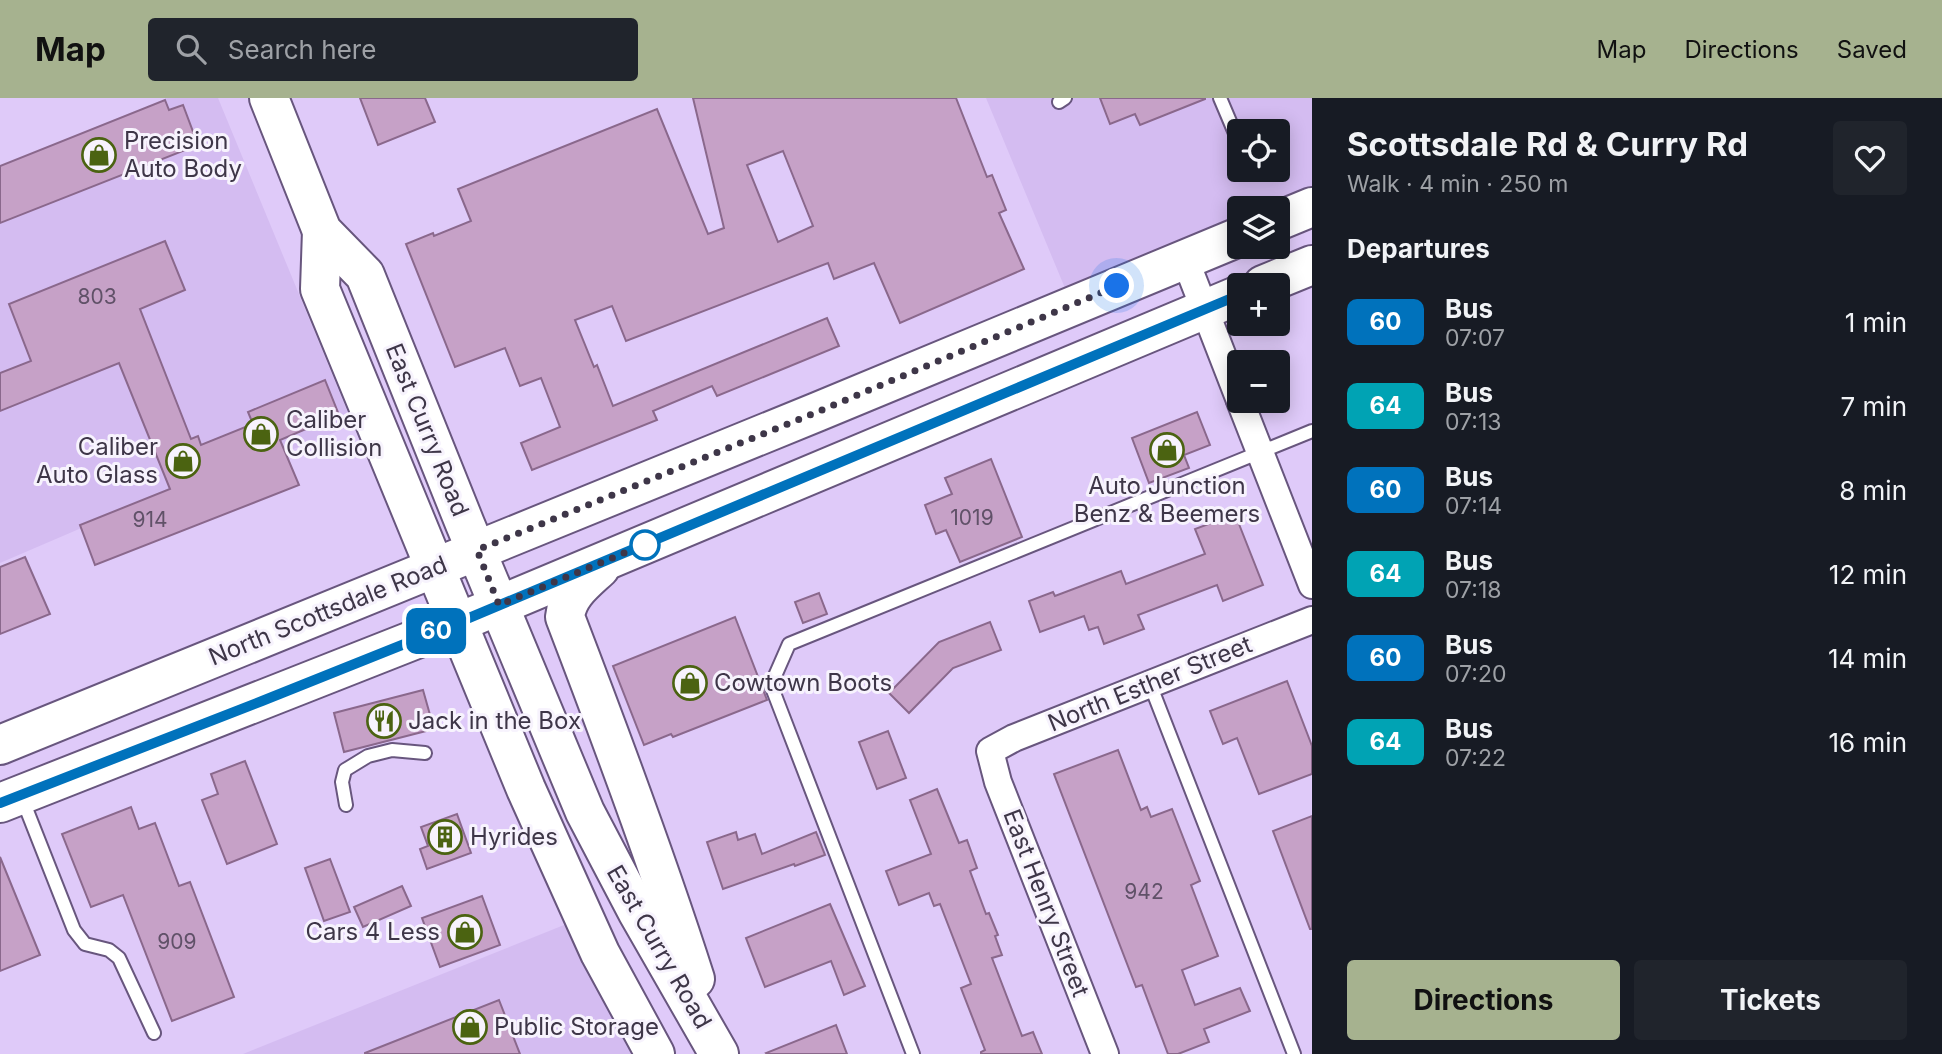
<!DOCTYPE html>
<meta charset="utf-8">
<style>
:root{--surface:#171b24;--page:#20242c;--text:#f1f3f6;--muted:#9ea1a6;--accent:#a6b28f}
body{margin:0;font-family:Inter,sans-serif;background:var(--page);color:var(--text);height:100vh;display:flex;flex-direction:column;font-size:26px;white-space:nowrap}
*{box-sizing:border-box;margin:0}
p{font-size:23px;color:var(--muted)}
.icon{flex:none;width:38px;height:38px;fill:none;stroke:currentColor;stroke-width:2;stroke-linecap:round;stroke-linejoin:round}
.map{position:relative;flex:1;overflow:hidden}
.sheet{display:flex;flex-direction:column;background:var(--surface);width:630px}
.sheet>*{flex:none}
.badge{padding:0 14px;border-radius:10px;font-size:24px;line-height:46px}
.tools{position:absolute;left:1227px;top:21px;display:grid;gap:14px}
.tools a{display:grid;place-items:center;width:63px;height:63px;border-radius:7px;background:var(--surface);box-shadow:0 4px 18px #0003;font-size:35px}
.you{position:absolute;width:35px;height:35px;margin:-18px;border:5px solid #fff;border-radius:50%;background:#1a73e8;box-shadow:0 0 0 10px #1a73e833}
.map>.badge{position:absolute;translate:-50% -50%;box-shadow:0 0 0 4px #fff}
h2{padding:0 35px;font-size:26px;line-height:63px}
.round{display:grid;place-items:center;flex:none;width:74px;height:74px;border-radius:7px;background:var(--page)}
.overview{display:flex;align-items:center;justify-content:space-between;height:119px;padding:0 35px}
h1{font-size:33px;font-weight:700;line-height:52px}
.cta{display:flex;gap:14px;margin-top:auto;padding:14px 35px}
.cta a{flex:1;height:80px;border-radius:7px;background:var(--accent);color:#111;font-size:28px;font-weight:700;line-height:80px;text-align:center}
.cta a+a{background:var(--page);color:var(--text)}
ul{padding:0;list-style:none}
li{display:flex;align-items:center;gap:21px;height:84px;padding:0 35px}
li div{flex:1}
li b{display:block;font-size:26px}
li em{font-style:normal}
li .badge{min-width:77px;font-weight:700;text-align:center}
header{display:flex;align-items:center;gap:42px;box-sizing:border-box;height:98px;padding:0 35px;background:var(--accent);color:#111}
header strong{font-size:33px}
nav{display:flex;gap:38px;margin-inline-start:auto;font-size:24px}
.search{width:490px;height:63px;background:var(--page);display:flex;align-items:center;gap:18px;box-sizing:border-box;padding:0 24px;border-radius:7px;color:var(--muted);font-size:26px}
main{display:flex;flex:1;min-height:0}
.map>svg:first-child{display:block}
.built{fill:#d4bcf1;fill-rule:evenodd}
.building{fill:#c6a1c7;stroke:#8a688c;stroke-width:2;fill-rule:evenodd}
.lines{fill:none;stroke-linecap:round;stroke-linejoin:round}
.service-casing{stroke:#68567e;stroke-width:16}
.minor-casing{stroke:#68567e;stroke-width:30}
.primary-casing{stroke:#68567e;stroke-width:42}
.service{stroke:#fff;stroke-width:12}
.minor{stroke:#fff;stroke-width:26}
.primary{stroke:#fff;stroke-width:38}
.line-casing{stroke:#fff;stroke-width:16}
.line{stroke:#0072bc;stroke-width:10}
.walk{stroke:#3e3648;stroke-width:7;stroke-dasharray:0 12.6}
.stop-dot{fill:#fff;stroke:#0072bc;stroke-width:3.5}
.labels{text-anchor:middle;stroke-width:6;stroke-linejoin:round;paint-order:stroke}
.number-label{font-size:21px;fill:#605168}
.poi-label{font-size:24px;fill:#3e3648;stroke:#f7f3fd;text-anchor:start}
.street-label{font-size:24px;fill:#3e3648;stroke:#f7f3fd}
</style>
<header>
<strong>Map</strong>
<div class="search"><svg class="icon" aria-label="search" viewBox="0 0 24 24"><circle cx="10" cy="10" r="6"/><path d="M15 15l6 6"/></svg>Search here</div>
<nav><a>Map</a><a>Directions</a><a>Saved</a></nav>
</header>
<main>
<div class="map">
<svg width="1312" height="956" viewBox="0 0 1312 956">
<rect width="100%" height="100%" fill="#dfcaf9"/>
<g class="built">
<path d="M167 0H218L353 327 211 384 207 376 0 465V68Z"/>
<path d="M986 0H1312V109L1239 110V139L1072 207ZM1239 33H1278V72H1239Z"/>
<path d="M579 821 637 956H243Z"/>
</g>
<g class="building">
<path d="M360 0H425L435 24 378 47Z"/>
<path d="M693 0H956L987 79 992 77 1006 112 999 115 1024 171 900 225 874 165 834 181 828 165 626 243 612 208 575 222 594 269 597 267 613 308 827 220 839 248 717 298 712 288 653 313 657 322 532 372 521 345 560 329 541 280 520 288 505 250 455 269 406 146 433 135 434 138 471 123 458 91 657 11 708 136 724 130ZM783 53 813 128 778 144 747 67Z"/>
<path d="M1100 0H1205V1L1140 27 1135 16 1110 26Z"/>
<path d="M165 2 169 12 183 7 198 47 0 125V68Z"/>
<path d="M165 143 185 192 140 211 191 341 198 338 201 347 253 326 248 314 325 282 339 317 280 342 299 387 95 467 80 427 170 391 119 265 0 313V275L31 263 9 206Z"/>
<path d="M1197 314 1210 347 1184 357 1189 370 1149 385 1132 340Z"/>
<path d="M991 361 1022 439 960 464 946 432 936 436 925 407 952 396 945 380Z"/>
<path d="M1235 416 1263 487 1223 503 1217 487 1138 517 1144 531 1104 546 1098 529 1089 532 1084 518 1040 534 1029 503 1053 494 1055 498 1121 473 1126 486 1205 456 1195 431Z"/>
<path d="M25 459 50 516 0 536V469Z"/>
<path d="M819 495 827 516 803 525 795 504Z"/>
<path d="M735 519 767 602 673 639 671 636 644 647 613 568Z"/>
<path d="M990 524 1001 552 953 570 909 615 889 595 939 544Z"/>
<path d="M1287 583 1312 648V676L1259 696 1237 640 1223 646 1210 613Z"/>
<path d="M423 592 434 631 344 654 334 615Z"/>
<path d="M888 633 906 680 877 691 859 644Z"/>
<path d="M1118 652 1141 712 1147 709 1151 719 1172 711 1200 783 1191 787 1218 858 1182 872 1195 907 1240 890 1250 913 1204 931 1209 944 1178 956H1168L1142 887 1136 889 1054 676Z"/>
<path d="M245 663 277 746 227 766 202 702 218 696 211 676Z"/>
<path d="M937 691 959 745 967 742 977 770 970 773 986 816 989 815 998 837 995 838 1002 857 992 860 1022 938 1033 934 1042 956H981V954L985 952 961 890 971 886 940 806 934 808 929 795 899 807 886 773 931 756 910 702Z"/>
<path d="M131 709 139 731 155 725 179 788 190 784 234 899 172 923 123 797 91 809 62 736Z"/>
<path d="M457 716 471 755 427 771 420 751 428 748 421 729Z"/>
<path d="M1312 718V831H1310L1273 733Z"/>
<path d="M736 734 738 742 755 736 762 756 816 734 825 757 795 768 794 766 723 791 707 744Z"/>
<path d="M0 759 40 857 0 873Z"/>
<path d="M330 761 350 814 324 823 305 770Z"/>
<path d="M402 788 411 808 363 829 354 809Z"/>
<path d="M482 798 500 847 440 869 422 820Z"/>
<path d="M830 806 865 888 844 897 831 863 765 889 746 840Z"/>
<path d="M499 902 520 956H365V955Z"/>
<path d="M836 927 847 956H767L766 955Z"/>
</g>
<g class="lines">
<g class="service-casing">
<g id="service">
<path d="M1220 0 1237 40"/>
<path d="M1059 4 1065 0"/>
<path d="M1150 586 1294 956"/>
<path d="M22 700 74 832 85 846 109 852 119 860 154 935"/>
<path d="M346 707 342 684 345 672 368 658 392 652 425 655"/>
<path d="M913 956 771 587 789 546 1312 333"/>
</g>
</g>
<g class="minor-casing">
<g id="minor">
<path d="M1185 161 1239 300"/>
<path d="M1240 303 1312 487"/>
<path d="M1105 956 998 684 990 653 1014 640 1312 522"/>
</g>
</g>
<g class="primary-casing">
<g id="primary">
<path d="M269 0 322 133 365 177 465 426 585 714 637 813 719 956"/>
<path d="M1278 123 1312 109"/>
<path d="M322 133 320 191 526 691 600 855 655 956"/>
<path d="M1263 187 1312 167"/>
<path d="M600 470C585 484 567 497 565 519 611 639 656 759 695 881"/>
<path d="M0 647 817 314 1239 139"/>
<path d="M0 705 457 525 1239 197"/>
</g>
</g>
<use href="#service" class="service"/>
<use href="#minor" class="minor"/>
<use href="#primary" class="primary"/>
</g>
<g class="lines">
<g class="line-casing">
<path id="line" d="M0 705 262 603 457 525 1239 197"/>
</g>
<use href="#line" class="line"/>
<path class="walk" d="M645 447 646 446 499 507 477 452 817 314 1117 188"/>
</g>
<defs>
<g id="shop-ring" transform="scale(1.75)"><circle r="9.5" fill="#f7f3fd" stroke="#4b6311" stroke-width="1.5"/><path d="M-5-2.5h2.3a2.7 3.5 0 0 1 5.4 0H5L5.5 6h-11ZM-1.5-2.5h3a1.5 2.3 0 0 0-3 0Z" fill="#4b6311"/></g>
<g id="restaurant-ring" transform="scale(1.75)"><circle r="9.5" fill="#f7f3fd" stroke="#4b6311" stroke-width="1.5"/><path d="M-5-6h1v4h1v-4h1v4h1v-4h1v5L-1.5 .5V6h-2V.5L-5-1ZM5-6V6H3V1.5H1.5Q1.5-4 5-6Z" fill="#4b6311"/></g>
<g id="building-ring" transform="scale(1.75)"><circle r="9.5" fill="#f7f3fd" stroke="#4b6311" stroke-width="1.5"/><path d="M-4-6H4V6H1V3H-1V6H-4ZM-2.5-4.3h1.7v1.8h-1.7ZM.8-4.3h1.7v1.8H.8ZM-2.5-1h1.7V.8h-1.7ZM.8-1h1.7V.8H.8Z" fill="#4b6311"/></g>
</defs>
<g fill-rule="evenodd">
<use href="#shop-ring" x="99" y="57"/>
<use href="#shop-ring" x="261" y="336"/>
<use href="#shop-ring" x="1167" y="352"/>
<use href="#shop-ring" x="183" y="363"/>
<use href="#shop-ring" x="690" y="585"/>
<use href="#restaurant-ring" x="384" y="623"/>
<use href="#building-ring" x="445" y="739"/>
<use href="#shop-ring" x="465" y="834"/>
<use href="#shop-ring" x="470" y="929"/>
</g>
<circle class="stop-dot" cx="645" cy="447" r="14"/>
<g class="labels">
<g class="number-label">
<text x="97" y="206">803</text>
<text x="972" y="427">1019</text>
<text x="150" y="429">914</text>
<text x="1144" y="801">942</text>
<text x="177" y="851">909</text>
</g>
<g class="poi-label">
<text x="124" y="51">Precision<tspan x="124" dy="28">Auto Body</tspan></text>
<text x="286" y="330">Caliber<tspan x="286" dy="28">Collision</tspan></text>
<text x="158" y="357" text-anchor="end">Caliber<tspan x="158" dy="28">Auto Glass</tspan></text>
<text x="1167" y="396" text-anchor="middle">Auto Junction<tspan x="1167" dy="28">Benz &amp; Beemers</tspan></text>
<text x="714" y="593">Cowtown Boots</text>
<text x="408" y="631">Jack in the Box</text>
<text x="470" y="747">Hyrides</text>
<text x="440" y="842" text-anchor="end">Cars 4 Less</text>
<text x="494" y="937">Public Storage</text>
</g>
<g class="street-label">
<text transform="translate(427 332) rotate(68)" y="8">East Curry Road</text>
<text transform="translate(328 513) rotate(-22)" y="8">North Scottsdale Road</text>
<text transform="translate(1150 586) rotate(-22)" y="8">North Esther Street</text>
<text transform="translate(1046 805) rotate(69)" y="8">East Henry Street</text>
<text transform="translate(659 849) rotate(60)" y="8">East Curry Road</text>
</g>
</g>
</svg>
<div class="tools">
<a><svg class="icon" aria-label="locate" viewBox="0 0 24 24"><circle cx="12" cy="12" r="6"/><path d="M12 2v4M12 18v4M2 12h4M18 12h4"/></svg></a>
<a><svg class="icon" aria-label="layers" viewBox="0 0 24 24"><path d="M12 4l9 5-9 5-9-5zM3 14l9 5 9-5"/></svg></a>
<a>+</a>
<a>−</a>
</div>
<div class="you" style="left:1117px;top:188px"></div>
<b class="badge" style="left:436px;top:533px;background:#0072bc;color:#fff">60</b>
</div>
<section class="sheet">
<div class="overview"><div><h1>Scottsdale Rd &amp; Curry Rd</h1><p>Walk · 4 min · 250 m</p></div><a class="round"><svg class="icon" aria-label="heart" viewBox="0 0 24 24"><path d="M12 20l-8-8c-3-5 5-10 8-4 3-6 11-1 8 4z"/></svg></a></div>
<h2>Departures</h2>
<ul>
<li><span class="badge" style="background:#0072bc;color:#fff">60</span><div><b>Bus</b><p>07:07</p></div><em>1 min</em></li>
<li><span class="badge" style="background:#00a3b4;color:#fff">64</span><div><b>Bus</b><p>07:13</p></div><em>7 min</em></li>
<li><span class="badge" style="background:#0072bc;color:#fff">60</span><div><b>Bus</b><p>07:14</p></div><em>8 min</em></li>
<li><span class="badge" style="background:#00a3b4;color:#fff">64</span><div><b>Bus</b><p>07:18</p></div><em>12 min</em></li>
<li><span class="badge" style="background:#0072bc;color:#fff">60</span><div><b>Bus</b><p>07:20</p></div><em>14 min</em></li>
<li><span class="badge" style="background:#00a3b4;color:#fff">64</span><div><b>Bus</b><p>07:22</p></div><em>16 min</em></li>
</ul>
<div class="cta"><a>Directions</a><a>Tickets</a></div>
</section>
</main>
